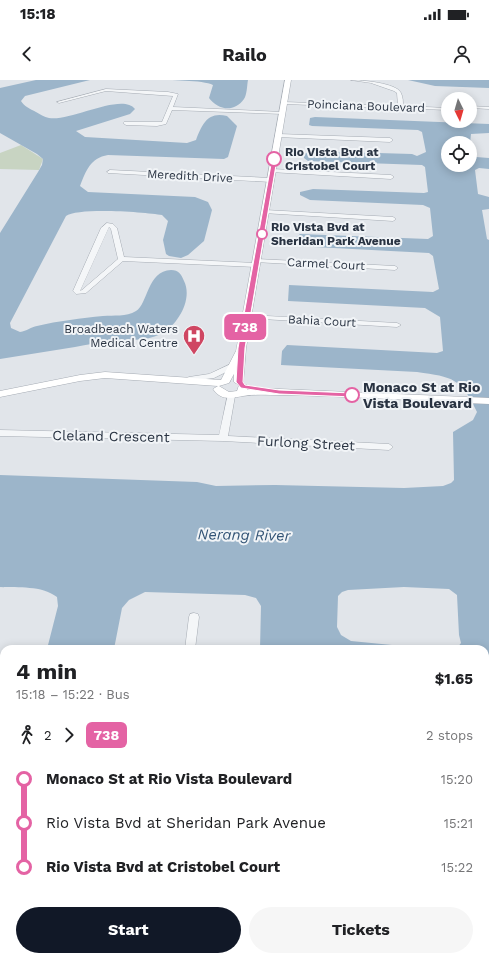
<!DOCTYPE html>
<meta charset="utf-8">
<style>
:root{--surface:#fff;--page:#f6f6f6;--text:#202124;--muted:#757577;--accent:#111827}
body{margin:0;font-family:"Work Sans",sans-serif;background:var(--page);color:var(--text);height:100vh;display:flex;flex-direction:column;font-size:15px;white-space:nowrap}
*{box-sizing:border-box;margin:0}
p{font-size:13px;color:var(--muted)}
.icon{flex:none;width:22px;height:22px;fill:none;stroke:currentColor;stroke-width:2;stroke-linecap:round;stroke-linejoin:round}
.map{position:relative;flex:1;overflow:hidden}
.sheet{position:absolute;left:0px;top:565px;width:489px;height:316px;display:flex;flex-direction:column;background:var(--surface);border-radius:12px 12px 0 0;box-shadow:0 2px 10px #0003}
.sheet>*{flex:none}
.badge{padding:0 8px;border-radius:6px;font-size:14px;line-height:26px}
.needle{width:26px;rotate:175deg}
.tools{position:absolute;left:441px;top:12px;display:grid;gap:8px}
.tools a{display:grid;place-items:center;width:36px;height:36px;border-radius:50%;background:var(--surface);box-shadow:0 2px 10px #0003;font-size:20px}
.map>.badge{position:absolute;translate:-50% -50%;box-shadow:0 0 0 2px #fff}
.legs{display:flex;align-items:center;gap:6px;height:44px;padding:0 16px;font-size:13px}
.legs p{margin-inline-start:auto}
.headline{display:flex;align-items:center;justify-content:space-between;height:68px;padding:0 16px}
h1{font-size:22px;font-weight:700;line-height:30px}
.cta{display:flex;gap:8px;margin-top:auto;padding:8px 16px}
.cta a{flex:1;height:46px;border-radius:24px;background:var(--accent);color:#fff;font-size:16px;font-weight:700;line-height:46px;text-align:center}
.cta a+a{background:var(--page);color:var(--text)}
ul{padding:0 16px;list-style:none}
li{display:flex;align-items:center;gap:14px;height:44px;font-size:15px}
li i{display:grid;place-items:center;width:6px;height:100%;margin:0 5px;background:currentColor}
li i::after{content:'';width:10px;height:10px;margin:-5px;border:3px solid;border-radius:50%;background:var(--surface)}
li p{margin-inline-start:auto}
li:first-child i{background:linear-gradient(#0000 50%,currentColor 0)}
li:last-child i{background:linear-gradient(currentColor 50%,#0000 0)}
.status{display:flex;justify-content:space-between;align-items:center;height:28px;padding:0 20px;background:var(--surface);direction:ltr}
.status svg{height:11px;fill:currentColor}
header{display:flex;justify-content:space-between;align-items:center;height:52px;padding:0 16px;background:var(--surface);font-size:18px;font-weight:700}
.map>svg:first-child{display:block}
.green{fill:#c8d4c2}
.water{fill:#9cb5ca}
.lines{fill:none;stroke-linecap:round;stroke-linejoin:round}
.street-casing{stroke:#a6acb4;stroke-width:1}
.secondary-casing{stroke:#a6acb4;stroke-width:1}
.street{fill:#f4f6f8;fill-rule:evenodd}
.secondary{fill:#fff;fill-rule:evenodd}
.line-1{fill:#e463a4;stroke:#fff}
.stop-1-dot{fill:#fff;stroke:#e463a4;stroke-width:2}
.labels{text-anchor:middle;stroke-width:4;stroke-linejoin:round;paint-order:stroke}
.far-street-label{font-size:12px;fill:#293342;stroke:#f1f4f7}
.far-stop-label{font-size:12px;font-weight:bold;fill:#293342;stroke:#f1f4f7;text-anchor:start}
.far-poi-label{font-size:12px;fill:#293342;stroke:#f1f4f7;text-anchor:end}
.stop-label{font-size:14px;font-weight:bold;fill:#293342;stroke:#f1f4f7;text-anchor:start}
.street-label{font-size:14px;fill:#293342;stroke:#f1f4f7}
.water-label{font-size:15px;font-style:italic;fill:#335476;stroke:#f1f4f7}
</style>
<div class="status"><b>15:18</b><svg viewBox="0 0 49 12"><path d="M0 12V9h3v3zM5 12V6h3v6zM10 12V3h3v9zM15 12V0h3v12zM26 1h20v11H26zM47 4h2v5h-2z"/></svg></div>
<header><svg class="icon" aria-label="back" viewBox="0 0 24 24"><path d="M15 5l-7 7 7 7"/></svg>Railo<svg class="icon" aria-label="person" viewBox="0 0 24 24"><circle cx="12" cy="8" r="4"/><path d="M4 21q1-7 8-7t8 7"/></svg></header>
<div class="map">
<svg width="489" height="881" viewBox="0 0 489 881">
<rect width="100%" height="100%" fill="#e1e5ea"/>
<path class="green" d="M21 65 43 79 39 90 0 89V73Z"/>
<g class="water">
<path d="M36 0H90L25 16 21 21C24 26 30 29 36 32 40 34 44 37 49 38 70 42 122 12 135 29L130 34 76 51 85 57 187 63 196 60C202 44 208 31 227 36L237 46 228 77 224 79 108 75C90 78 86 91 80 106L88 112 195 117 208 122 212 130 204 161 188 175 181 178 169 176 166 174 163 160 168 141 162 135C146 132 77 127 66 136L10 243 11 248 20 252C27 251 31 247 37 246 58 241 82 238 103 236 114 235 126 237 136 231 148 224 147 191 171 190 179 190 181 194 184 201 193 219 178 245 161 254 144 262 128 259 111 261 99 262 87 265 75 267 50 271 25 275 0 279V153L38 92 42 85 43 79 37 74 0 53V8Z"/>
<path d="M155 0H248C247 5 247 15 244 19 234 33 218 30 209 18L213 5C203 0 168 0 155 0Z"/>
<path d="M408 0H489V8L435 6Z"/>
<path d="M315 37 489 44V53L471 54 470 63H448V85H470V65L472 76 476 77 489 78V89L479 88 475 90 478 114 489 117V129L482 130 487 159 489 160V582H485V569H454L457 568 461 563 459 555 457 515 449 509 404 507 348 510 342 512 338 516 337 547 341 555 351 561 402 566V569H260L261 526 256 518 245 515 145 512 129 520 122 528 114 569H47L58 526 57 517C41 505 19 508 0 507V395L197 402 216 406 275 405 404 408 443 406 451 403 454 400 453 352 473 340 477 332C461 298 453 297 417 292L281 285 282 271 287 265 437 273 443 271 440 237 425 228 288 221 289 205 433 212 439 209 433 176 429 173 295 166 294 159 300 154 428 159 433 156 430 128 423 125 310 120 300 115V112L313 109 424 113 428 112 425 87 422 85 308 81 304 78V74L310 71 412 74 417 76 426 72 422 52 418 50 312 46 309 45 310 38Z"/>
<path d="M4 696V782H0V697Z"/>
</g>
<g class="lines">
<g class="street-casing">
<g id="street">
<path d="M351 0C361 0 397 3 401 13 403 17 403 22 403 26L448 28V30L284 24 282 23 284 22 398 26 397 13 394 11 371 3Z"/>
<path d="M106 9 168 12 178 14 173 27 283 32 285 33 283 34 172 30 166 44 157 46 126 45 123 43 124 42H162L173 16 106 11 59 23 57 22Z"/>
<path d="M470 26 489 27V29L470 28Z"/>
<path d="M279 54 390 58 393 60 390 62 277 57 276 56Z"/>
<path d="M272 89 391 95 394 97 391 99 270 92 269 91Z"/>
<path d="M110 90 271 98 274 100 271 102 108 93 107 92Z"/>
<path d="M265 130 393 137 396 139 393 141 263 133 262 132Z"/>
<path d="M107 143 113 144 117 148 124 177 256 183 259 185 256 187 123 181 86 213 76 214 73 211 101 148ZM109 147 111 149 118 179 82 210 80 211Z"/>
<path d="M257 179 395 186 398 188 395 190 255 182 254 181Z"/>
<path d="M247 235 397 243 401 245 397 247 245 238 244 237Z"/>
<path d="M233 283 237 285 236 287 214 298 189 301 185 299 189 297 209 294Z"/>
<path d="M228 314H234L235 316 228 356 389 364 393 367 389 370 223 361 0 356V350L219 355Z"/>
<path d="M194 533 198 534 199 537 195 569H185L189 537 190 534Z"/>
<path d="M485 641 489 642V652L485 651Z"/>
<path d="M0 861 4 862V876L0 875Z"/>
<path d="M37 877H56L58 881H39Z"/>
<path d="M60 877H74L76 881H62Z"/>
<path d="M140 877H154L152 881H138Z"/>
<path d="M159 877H173L175 881H161Z"/>
</g>
</g>
<g class="secondary-casing">
<path id="secondary" d="M285 0H291L246 268 243 304 247 305V310L279 309 489 318V324C419 321 349 316 279 315 268 315 254 314 243 316 231 318 221 321 213 309L218 306 105 298 80 301 0 317V311L80 295 105 292 221 300 236 271ZM234 294V302L239 305 237 311 229 312 219 306 229 303Z"/>
</g>
<use href="#street" class="street"/>
<use href="#secondary" class="secondary"/>
</g>
<path class="line-1" d="M274 78 277 79 245 268 243 302 245 305 279 310 352 313 354 314V317L279 314 241 308 236 302 238 268 272 79Z"/>
<defs>
<g id="hospital-pin" transform="scale(1.15)"><path d="M0 17L-7.5 6A9.5 9.5 0 1 1 7.5 6Z" fill="#cf4662" stroke="#f1f4f7"/><path d="M-5-5h3v3.5h4V-5h3V5h-3V1.5h-4V5h-3Z" fill="#fff"/></g>
</defs>
<g fill-rule="evenodd">
<use href="#hospital-pin" x="194" y="256"/>
</g>
<g class="stop-1-dot">
<circle cx="274" cy="79" r="7"/>
<circle cx="262" cy="154" r="5"/>
<circle cx="352" cy="315" r="7"/>
</g>
<g class="labels">
<g class="far-street-label">
<text transform="translate(366 26) rotate(2)" y="4">Poinciana Boulevard</text>
<text transform="translate(190 96) rotate(3)" y="4">Meredith Drive</text>
<text transform="translate(326 184) rotate(3)" y="4">Carmel Court</text>
<text transform="translate(322 241) rotate(3)" y="4">Bahia Court</text>
</g>
<g class="far-stop-label">
<text x="285" y="76">Rio Vista Bvd at<tspan x="285" dy="14">Cristobel Court</tspan></text>
<text x="271" y="151">Rio Vista Bvd at<tspan x="271" dy="14">Sheridan Park Avenue</tspan></text>
</g>
<g class="far-poi-label">
<text x="178" y="253">Broadbeach Waters<tspan x="178" dy="14">Medical Centre</tspan></text>
</g>
<g class="stop-label">
<text x="363" y="312">Monaco St at Rio<tspan x="363" dy="16">Vista Boulevard</tspan></text>
</g>
<g class="street-label">
<text transform="translate(111 356) rotate(1)" y="5">Cleland Crescent</text>
<text transform="translate(306 363) rotate(3)" y="5">Furlong Street</text>
</g>
<g class="water-label">
<text transform="translate(244 455) rotate(1)" y="5">Nerang River</text>
</g>
</g>
</svg>
<div class="tools">
<a><svg class="needle" viewBox="-14 -14 28 28"><path d="M0-13l5 13h-10z" fill="#e53935"/><path d="M0 13l5-13h-10z" fill="#757577"/></svg></a>
<a><svg class="icon" aria-label="locate" viewBox="0 0 24 24"><circle cx="12" cy="12" r="6"/><path d="M12 2v4M12 18v4M2 12h4M18 12h4"/></svg></a>
</div>
<b class="badge" style="left:245px;top:247px;background:#e463a4;color:#fff">738</b>
<section class="sheet">
<div class="headline"><div><h1>4 min</h1><p>15:18 – 15:22 · Bus</p></div><b>$1.65</b></div>
<div class="legs"><svg class="icon" aria-label="walk" viewBox="0 0 24 24"><circle cx="13" cy="4" r="2"/><path d="M13 8l-2 6 4 7M11 14l-3 7M7 12l3-4h3l4 4"/></svg>2<svg class="icon" aria-label="forward" viewBox="0 0 24 24"><path d="M9 5l7 7-7 7"/></svg><b class="badge" style="background:#e463a4;color:#fff">738</b><p>2 stops</p></div>
<ul>
<li><i style="color:#e463a4"></i><b>Monaco St at Rio Vista Boulevard</b><p>15:20</p></li>
<li><i style="color:#e463a4"></i><span>Rio Vista Bvd at Sheridan Park Avenue</span><p>15:21</p></li>
<li><i style="color:#e463a4"></i><b>Rio Vista Bvd at Cristobel Court</b><p>15:22</p></li>
</ul>
<div class="cta"><a>Start</a><a>Tickets</a></div>
</section>
</div>
